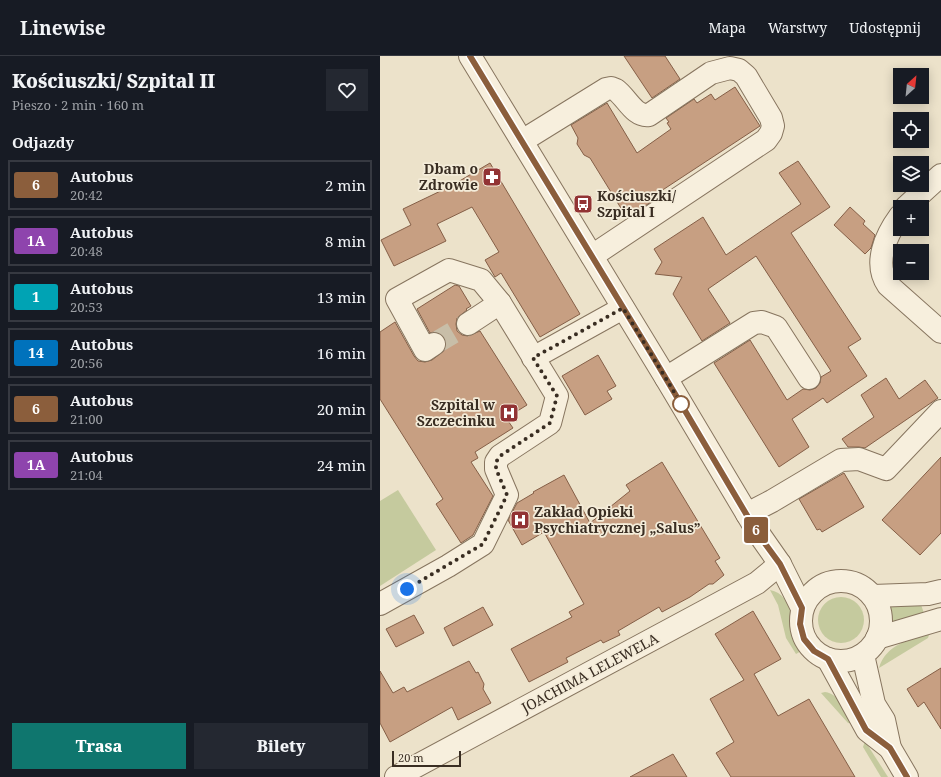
<!DOCTYPE html>
<html lang="pl">
<meta charset="utf-8">
<style>
:root{--surface:#171b24;--page:#242831;--text:#f1f3f6;--muted:#9ea1a6;--line:#363941;--accent:#0f766e}
body{margin:0;font-family:"Noto Serif",serif;background:var(--page);color:var(--text);height:100vh;display:flex;flex-direction:column;font-size:15px;white-space:nowrap}
*{box-sizing:border-box;margin:0}
p{font-size:13px;color:var(--muted)}
.icon{flex:none;width:22px;height:22px;fill:none;stroke:currentColor;stroke-width:2;stroke-linecap:round;stroke-linejoin:round}
.map{position:relative;flex:1;overflow:hidden}
.details{display:flex;flex-direction:column;background:var(--surface);width:380px}
.details>*{flex:none}
.badge{padding:0 8px;border-radius:3px;font-size:14px;line-height:26px}
.needle{width:26px;rotate:27deg}
.fabs{position:absolute;left:513px;top:12px;display:grid;gap:8px}
.fabs a{display:grid;place-items:center;width:36px;height:36px;border-radius:0px;background:var(--surface);box-shadow:0 2px 10px #0003;font-size:20px}
.scale{position:absolute;left:12px;bottom:10px;width:69px;box-sizing:border-box;padding-left:4px;border:2px solid #392d22;border-top:0;font-size:11px;line-height:14px;white-space:nowrap;color:#392d22;-webkit-text-stroke:3px #f4ecd9;paint-order:stroke}
.you{position:absolute;width:20px;height:20px;margin:-10px;border:3px solid #fff;border-radius:50%;background:#1a73e8;box-shadow:0 0 0 6px #1a73e833}
.map>.badge{position:absolute;translate:-50% -50%;box-shadow:0 0 0 2px #fff}
h2{padding:0 12px;font-size:15px;line-height:36px}
.round{display:grid;place-items:center;flex:none;width:42px;height:42px;border-radius:0px;background:var(--page)}
.summary{display:flex;align-items:center;justify-content:space-between;height:68px;padding:0 12px}
h1{font-size:19px;font-weight:800;line-height:30px}
.primary-button{display:flex;gap:8px;margin-top:auto;padding:8px 12px}
.primary-button a{flex:1;height:46px;border-radius:0px;background:var(--accent);color:#fff;font-size:16px;font-weight:800;line-height:46px;text-align:center}
.primary-button a+a{background:var(--page);color:var(--text)}
ul{padding:0;list-style:none}
li{display:flex;align-items:center;gap:12px;height:50px;margin:0 8px 6px;padding:0 4px;border:2px solid var(--line);border-radius:0px}
li div{flex:1}
li b{display:block;font-size:15px}
li em{font-style:normal}
li .badge{min-width:44px;font-weight:700;text-align:center}
header{display:flex;align-items:center;gap:24px;box-sizing:border-box;height:56px;padding:0 20px;background:var(--surface);border-bottom:1px solid var(--line)}
header strong{font-size:19px}
nav{display:flex;gap:22px;margin-inline-start:auto;font-size:14px}
main{display:flex;flex:1;min-height:0}
.map>svg:first-child{display:block}
.green{fill:#c5ca9e}
.building{fill:#c79f82;stroke:#855f47}
.lines{fill:none;stroke-linecap:round;stroke-linejoin:round}
.minor-tunnel{stroke:#c8bea8;stroke-width:22;stroke-dasharray:22 11;stroke-linecap:butt}
.minor-casing{stroke:#87755f;stroke-width:24}
.minor{stroke:#f7efdd;stroke-width:22}
.line-casing{stroke:#fff;stroke-width:9}
.line{stroke:#8b5e3c;stroke-width:6}
.walk{stroke:#392d22;stroke-width:4;stroke-dasharray:0 7.2}
.stop-dot{fill:#fff;stroke:#8b5e3c;stroke-width:2}
.labels{text-anchor:middle;stroke-width:3.5;stroke-linejoin:round;paint-order:stroke}
.poi-label{font-size:14px;font-weight:bold;fill:#392d22;stroke:#f4ecd9;text-anchor:end}
.street-label{font-size:14px;fill:#392d22;stroke:#f4ecd9}
</style>
<header>
<strong>Linewise</strong>
<nav><a>Mapa</a><a>Warstwy</a><a>Udostępnij</a></nav>
</header>
<main>
<section class="details">
<div class="summary"><div><h1>Kościuszki/ Szpital II</h1><p>Pieszo · 2 min · 160 m</p></div><a class="round"><svg class="icon" aria-label="heart" viewBox="0 0 24 24"><path d="M12 20l-8-8c-3-5 5-10 8-4 3-6 11-1 8 4z"/></svg></a></div>
<h2>Odjazdy</h2>
<ul>
<li><span class="badge" style="background:#8b5e3c;color:#fff">6</span><div><b>Autobus</b><p>20:42</p></div><em>2 min</em></li>
<li><span class="badge" style="background:#8e44ad;color:#fff">1A</span><div><b>Autobus</b><p>20:48</p></div><em>8 min</em></li>
<li><span class="badge" style="background:#00a3b4;color:#fff">1</span><div><b>Autobus</b><p>20:53</p></div><em>13 min</em></li>
<li><span class="badge" style="background:#0072bc;color:#fff">14</span><div><b>Autobus</b><p>20:56</p></div><em>16 min</em></li>
<li><span class="badge" style="background:#8b5e3c;color:#fff">6</span><div><b>Autobus</b><p>21:00</p></div><em>20 min</em></li>
<li><span class="badge" style="background:#8e44ad;color:#fff">1A</span><div><b>Autobus</b><p>21:04</p></div><em>24 min</em></li>
</ul>
<div class="primary-button"><a>Trasa</a><a>Bilety</a></div>
</section>
<div class="map">
<svg width="561" height="721" viewBox="0 0 561 721">
<rect width="100%" height="100%" fill="#ece2ca"/>
<g class="green">
<path d="M18 434 56 494 0 530V445Z"/>
<path d="M390 534C415 538 412 576 423 594L416 598 406 582 398 549Z"/>
<circle cx="461" cy="564" r="23"/>
<path d="M540 546 545 560 511 569 509 547Z"/>
<path d="M550 576 548 582 499 612C505 589 531 583 550 576Z"/>
<path d="M445 636C460 638 467 656 474 668L468 667 441 637Z"/>
<path d="M485 685 508 721H501L483 691Z"/>
</g>
<g class="building">
<path d="M244 0H285L300 23 272 42Z"/>
<path d="M355 31 380 70 278 137 280 140 247 162 210 102 204 99 197 88 198 82 191 69 227 47 257 97 291 73 287 67 289 66 286 62 314 43 317 47 331 38 335 44Z"/>
<path d="M418 105 450 151 411 177 481 283 468 291 487 320 447 347 443 342 412 363 429 391 399 411 334 307 370 284 407 344 423 333 430 334 436 332 440 327 441 321 451 315 376 200 328 233 350 267 322 285 293 238 302 221 275 218 282 206 274 193 323 161 346 199 421 148 399 117Z"/>
<path d="M110 107 200 258 160 281 121 217 115 221 105 204 119 196 92 151 57 168 66 185 14 210 1 184 31 169 23 153 71 130Z"/>
<path d="M470 151 485 165 483 168 495 179 491 192 485 198 454 169Z"/>
<path d="M75 229 79 230 91 250 86 253 87 254 77 262 76 268 77 275 82 279 88 280 100 275 147 349 126 362 133 372 95 396 98 402 91 406 113 440 93 479 81 487 56 448 63 443 0 343V276L15 266 34 300 38 305 45 306 52 304 65 294 66 287 64 281 60 277 54 276 50 277 37 253Z"/>
<path d="M218 299 236 330 227 335 232 343 205 359 182 320Z"/>
<path d="M506 322 519 343 545 324 558 342 485 392 479 391H468L462 383 494 361 481 339Z"/>
<path d="M561 401V477L540 499 502 464Z"/>
<path d="M282 406 340 502 335 505 344 519 333 528H329L310 541 282 556 279 551 238 575 240 579 223 587 221 584 186 602 188 606 149 626 131 593 192 561 189 556 204 548 164 476 142 489 128 464 137 447 154 437 153 436 184 419 210 467 250 435 246 429Z"/>
<path d="M464 417 484 451 442 476 440 473 437 474 419 443Z"/>
<path d="M103 551 113 569 73 590 64 572Z"/>
<path d="M373 555 401 603 374 618 398 660 429 643 475 721H351L336 697 354 686 330 643 364 624 335 578Z"/>
<path d="M34 559 44 577 16 591 6 573Z"/>
<path d="M89 605 96 617 98 616 104 628 103 633 111 647 78 664 72 651 10 686 0 667V615L13 637 24 631 27 636Z"/>
<path d="M561 612V673L544 646 538 651 527 633Z"/>
<path d="M293 698 307 721H250Z"/>
</g>
<g class="lines">
<path class="minor-tunnel" d="M54 288 88 268"/>
<g class="minor-casing">
<g id="minor">
<path d="M90 0 286 322 379 478 400 508 422 552"/>
<path d="M142 85 226 33 231 32 236 34C247 42 254 61 269 59L331 17 350 12 359 14 366 20 391 62 393 70 391 77 386 84 212 200"/>
<path d="M526 151 561 119"/>
<path d="M520 160C506 179 493 207 508 229L561 276"/>
<path d="M88 268 120 247"/>
<path d="M153 302 243 252"/>
<path d="M286 322 374 267 382 266 396 271 429 322"/>
<path d="M367 458 392 445 461 404 479 403 506 413 561 355"/>
<circle cx="461" cy="565" r="40"/>
<path d="M493 540 548 538 561 535"/>
<path d="M0 548 68 510 103 488 127 439 116 413V406L120 400 170 367 177 340 120 247 101 224 69 214 17 243 45 294 54 288"/>
<path d="M497 582 561 563"/>
<path d="M483 599 494 648 504 664 510 692 527 721"/>
<path d="M448 603 487 674 510 692"/>
<path d="M16 721 377 527 400 508"/>
</g>
</g>
<use href="#minor" class="minor"/>
</g>
<g class="lines">
<g class="line-casing">
<path id="line" d="M90 0 272 299 378 478 400 508 422 552 420 568 424 583 434 595 448 603 486 674 510 692 527 721"/>
</g>
<use href="#line" class="line"/>
<path class="walk" d="M27 533 103 488 127 439 116 413V406L120 400 170 367 177 340 153 302 243 252 302 349 301 348"/>
</g>
<defs>
<g id="pharmacy-square" transform="scale(1)"><rect x="-9" y="-9" width="18" height="18" rx="4" fill="#923334" stroke="#f4ecd9"/><path d="M-2-6h4v4h4v4h-4v4h-4v-4h-4v-4h4Z" fill="#fff"/></g>
<g id="bus-square" transform="scale(1)"><rect x="-9" y="-9" width="18" height="18" rx="4" fill="#923334" stroke="#f4ecd9"/><path d="M-5-6H5V4H4V6H2V4H-2V6H-4V4H-5ZM-3.5-4V0h7V-4ZM-3.5 1.2v1.5H-2V1.2ZM2 1.2v1.5H3.5V1.2Z" fill="#fff"/></g>
<g id="hospital-square" transform="scale(1)"><rect x="-9" y="-9" width="18" height="18" rx="4" fill="#923334" stroke="#f4ecd9"/><path d="M-5-5h3v3.5h4V-5h3V5h-3V1.5h-4V5h-3Z" fill="#fff"/></g>
</defs>
<g fill-rule="evenodd">
<use href="#pharmacy-square" x="112" y="121"/>
<use href="#bus-square" x="203" y="148"/>
<use href="#hospital-square" x="129" y="357"/>
<use href="#hospital-square" x="140" y="464"/>
</g>
<circle class="stop-dot" cx="301" cy="348" r="8"/>
<g class="labels">
<g class="poi-label">
<text x="98" y="118">Dbam o<tspan x="98" dy="16">Zdrowie</tspan></text>
<text x="217" y="145" text-anchor="start">Kościuszki/<tspan x="217" dy="16">Szpital I</tspan></text>
<text x="115" y="354">Szpital w<tspan x="115" dy="16">Szczecinku</tspan></text>
<text x="154" y="461" text-anchor="start">Zakład Opieki<tspan x="154" dy="16">Psychiatrycznej „Salus”</tspan></text>
</g>
<g class="street-label">
<text transform="translate(210 617) rotate(-28)" y="5">JOACHIMA LELEWELA</text>
</g>
</g>
</svg>
<div class="fabs">
<a><svg class="needle" viewBox="-14 -14 28 28"><path d="M0-13l5 13h-10z" fill="#e53935"/><path d="M0 13l5-13h-10z" fill="#9ea1a6"/></svg></a>
<a><svg class="icon" aria-label="locate" viewBox="0 0 24 24"><circle cx="12" cy="12" r="6"/><path d="M12 2v4M12 18v4M2 12h4M18 12h4"/></svg></a>
<a><svg class="icon" aria-label="layers" viewBox="0 0 24 24"><path d="M12 4l9 5-9 5-9-5zM3 14l9 5 9-5"/></svg></a>
<a>+</a>
<a>−</a>
</div>
<div class="scale">20 m</div>
<div class="you" style="left:27px;top:533px"></div>
<b class="badge" style="left:376px;top:474px;background:#8b5e3c;color:#fff">6</b>
</div>
</main>
